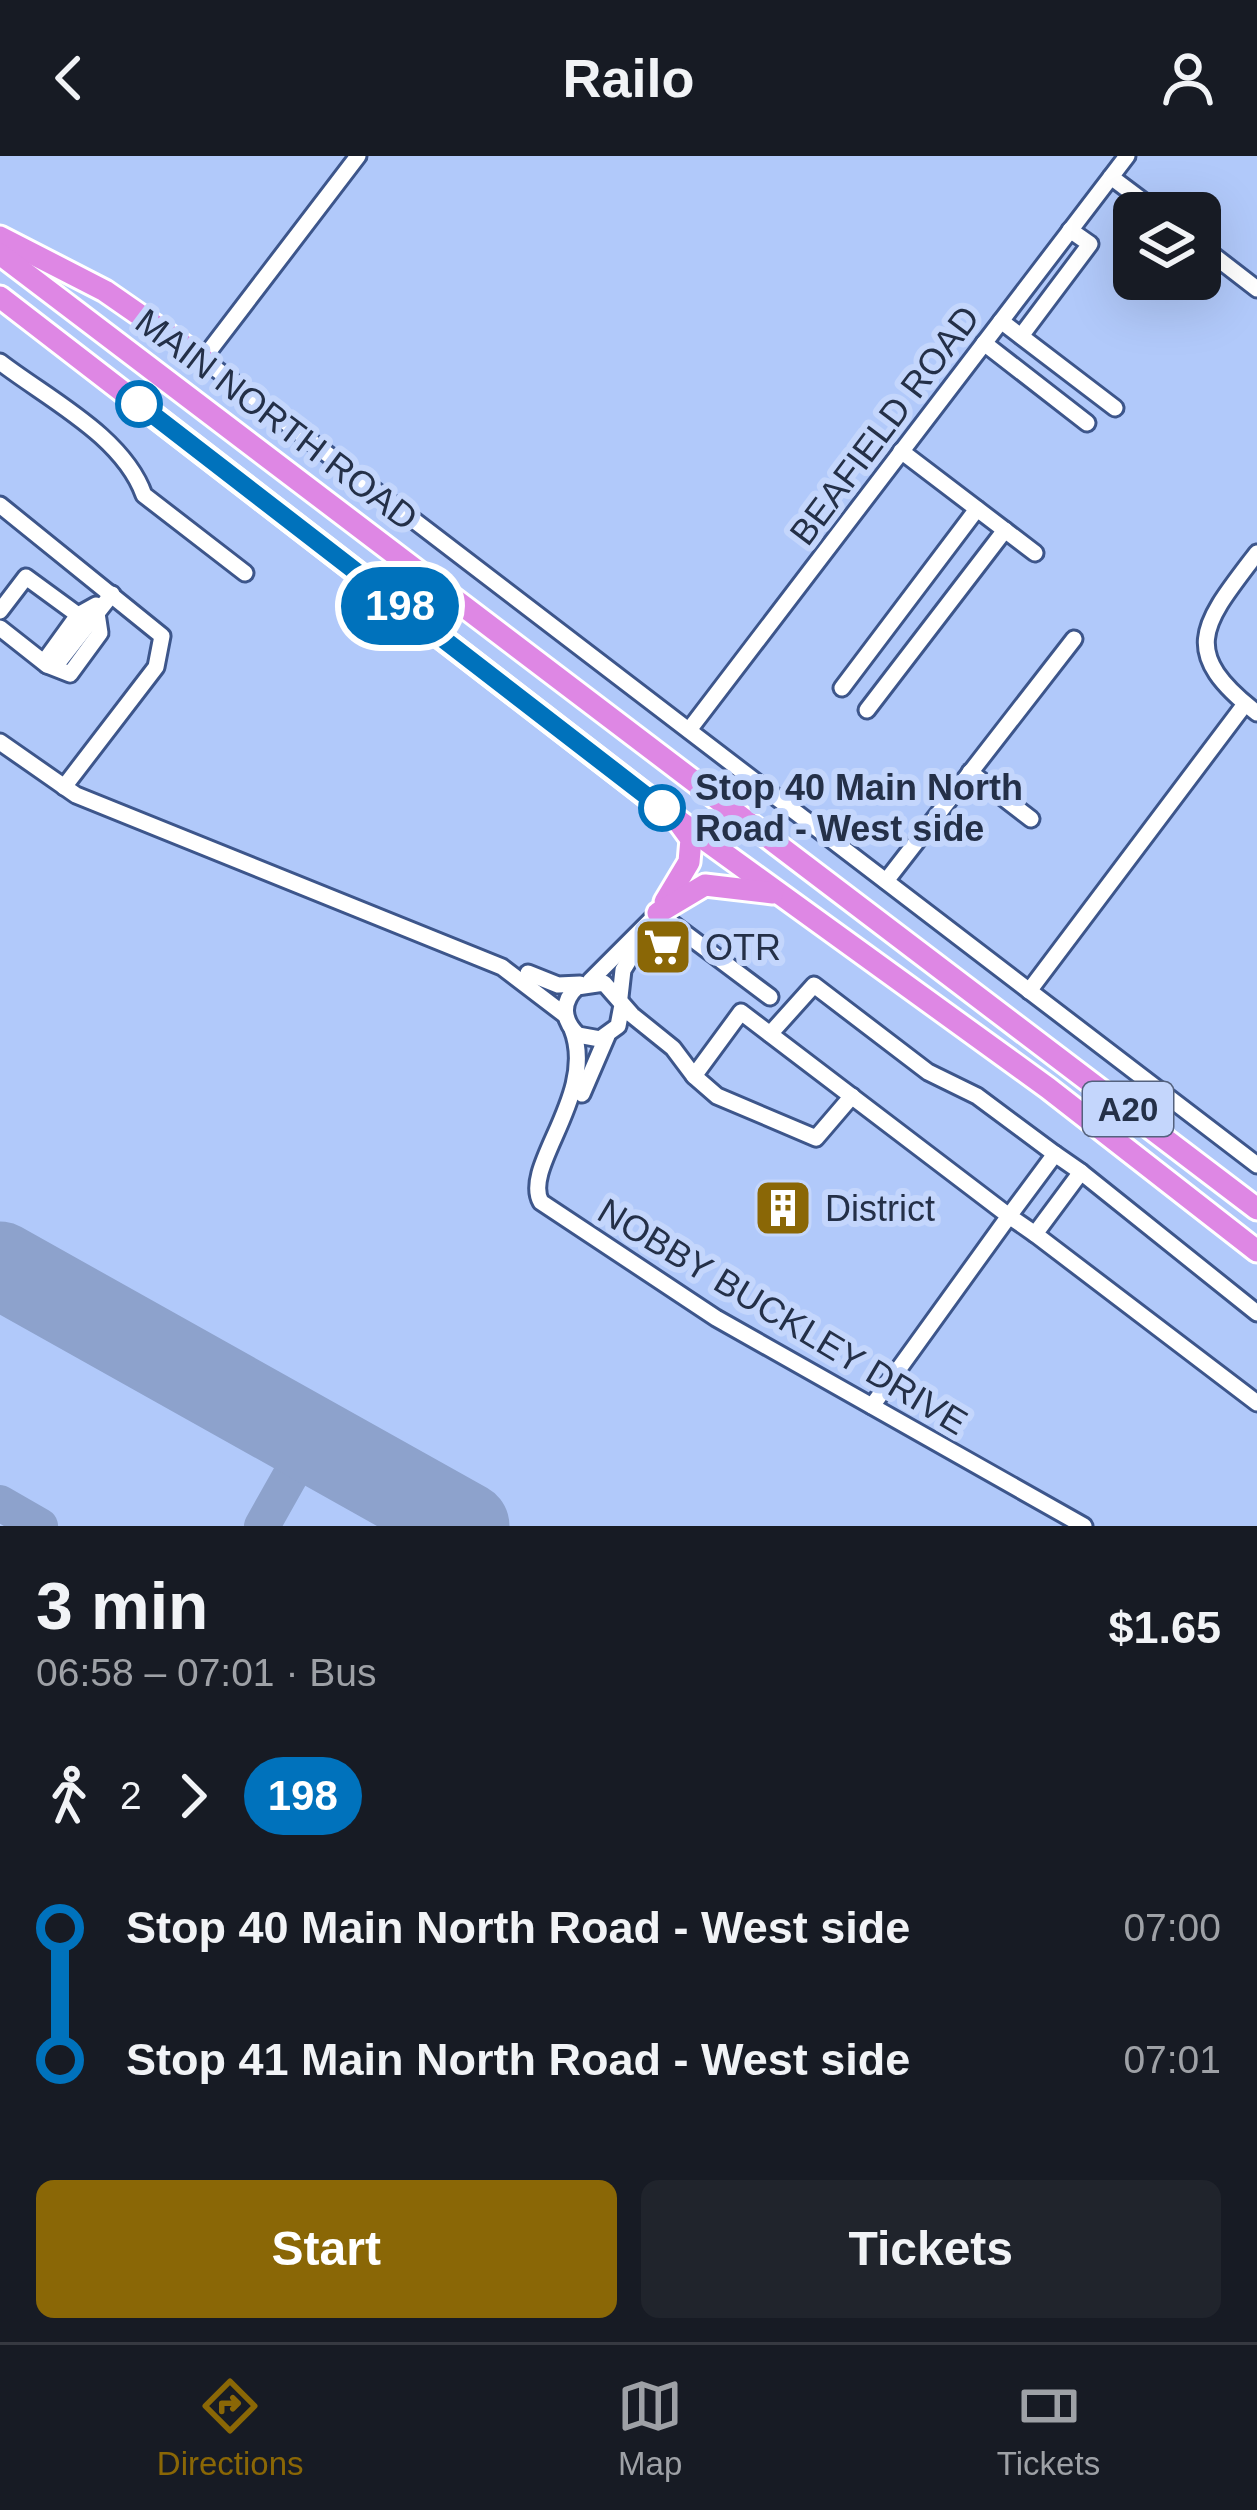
<!DOCTYPE html>
<meta charset="utf-8">
<style>
:root{--surface:#171b24;--page:#20242c;--text:#f1f3f6;--muted:#9ea1a6;--line:#363941;--accent:#8a6706}
body{margin:0;font-family:Helvetica,sans-serif;background:var(--page);color:var(--text);height:100vh;display:flex;flex-direction:column;font-size:45px;white-space:nowrap}
*{box-sizing:border-box;margin:0}
p{font-size:39px;color:var(--muted)}
.icon{flex:none;width:66px;height:66px;fill:none;stroke:currentColor;stroke-width:2;stroke-linecap:round;stroke-linejoin:round}
.map{position:relative;height:1370px;overflow:hidden}
.drawer{display:flex;flex-direction:column;background:var(--surface);flex:1}
.drawer>*{flex:none}
.badge{padding:0 24px;border-radius:39px;font-size:42px;line-height:78px}
.controls{position:absolute;left:1113px;top:36px;display:grid;gap:24px}
.controls a{display:grid;place-items:center;width:108px;height:108px;border-radius:18px;background:var(--surface);box-shadow:0 12px 48px #0002;font-size:60px}
.map>.badge{position:absolute;translate:-50% -50%;box-shadow:0 0 0 6px #fff}
.legs{display:flex;align-items:center;gap:18px;height:132px;padding:0 36px;font-size:39px}
.legs p{margin-inline-start:auto}
.overview{display:flex;align-items:center;justify-content:space-between;height:204px;padding:0 36px}
h1{font-size:66px;font-weight:600;line-height:90px}
.action{display:flex;gap:24px;margin-top:auto;padding:24px 36px}
.action a{flex:1;height:138px;border-radius:18px;background:var(--accent);color:#fff;font-size:48px;font-weight:600;line-height:138px;text-align:center}
.action a+a{background:var(--page);color:var(--text)}
ul{padding:0 36px;list-style:none}
li{display:flex;align-items:center;gap:42px;height:132px;font-size:45px}
li i{display:grid;place-items:center;width:18px;height:100%;margin:0 15px;background:currentColor}
li i::after{content:'';width:30px;height:30px;margin:-15px;border:9px solid;border-radius:50%;background:var(--surface)}
li p{margin-inline-start:auto}
li:first-child i{background:linear-gradient(#0000 50%,currentColor 0)}
li:last-child i{background:linear-gradient(currentColor 50%,#0000 0)}
header{display:flex;justify-content:space-between;align-items:center;height:156px;padding:0 36px;background:var(--surface);font-size:54px;font-weight:600}
.tab-bar{display:flex;justify-content:space-around;align-items:center;height:168px;border-top:3px solid var(--line);background:var(--surface);font-size:33px;color:var(--muted)}
.tab-bar a{display:grid;justify-items:center;gap:6px}
.tab-bar .on{color:var(--accent)}
.map>svg:first-child{display:block}
.lines{fill:none;stroke-linecap:round;stroke-linejoin:round}
.taxiway{stroke:#8da2cc;stroke-width:36}
.runway{stroke:#8da2cc;stroke-width:87}
.minor-casing{stroke:#3d568b;stroke-width:21}
.highway-casing{stroke:#fff;stroke-width:27}
.minor{stroke:#fff;stroke-width:15}
.highway{stroke:#de87e4;stroke-width:21}
.line-1-casing{stroke:#fff;stroke-width:27}
.line-1{stroke:#0072bc;stroke-width:18}
.stop-1-dot{fill:#fff;stroke:#0072bc;stroke-width:6}
.labels{text-anchor:middle;stroke-width:12;stroke-linejoin:round;paint-order:stroke}
.shield{fill:#c4d6fc;stroke:#54627e;stroke-width:3}
.shield-label{font-size:33px;font-weight:bold;fill:#243048}
.street-label{font-size:36px;fill:#243048;stroke:#c4d6fc}
.stop-label{font-size:36px;font-weight:bold;fill:#243048;stroke:#c4d6fc;text-anchor:start}
.poi-label{font-size:36px;fill:#243048;stroke:#c4d6fc;text-anchor:start}
</style>
<header><svg class="icon" aria-label="back" viewBox="0 0 24 24"><path d="M15 5l-7 7 7 7"/></svg>Railo<svg class="icon" aria-label="person" viewBox="0 0 24 24"><circle cx="12" cy="8" r="4"/><path d="M4 21q1-7 8-7t8 7"/></svg></header>
<div class="map">
<svg width="1257" height="1370" viewBox="0 0 1257 1370">
<rect width="100%" height="100%" fill="#b1c9fa"/>
<g class="lines">
<g class="taxiway">
<path d="M0 1347 40 1370"/>
<path d="M262 1370 311 1283"/>
</g>
<path class="runway" d="M0 1109 466 1370"/>
<g class="minor-casing">
<g id="minor">
<path d="M358 0 203 203 1257 1009"/>
<path d="M1111 21 1159 57"/>
<path d="M1200 89 1257 133"/>
<path d="M1001 165 1115 252"/>
<path d="M1021 180 1090 88 1070 74"/>
<path d="M984 187 1087 267"/>
<path d="M0 206C48 243 123 280 144 339L245 417"/>
<path d="M901 295 1035 397"/>
<path d="M0 349 162 480 156 511 64 631"/>
<path d="M1257 397C1203 468 1177 495 1257 557"/>
<path d="M0 455 26 421 78 459 96 449"/>
<path d="M0 472 47 509 57 508 112 438"/>
<path d="M44 506 78 459"/>
<path d="M47 509 70 518 100 477 97 457"/>
<path d="M842 532 977 353"/>
<path d="M867 554 1005 374"/>
<path d="M689 574 1127 0"/>
<path d="M0 586 76 639 502 811 565 859"/>
<path d="M970 616 1031 663"/>
<path d="M886 725 1074 483"/>
<path d="M528 817 558 829 580 828"/>
<path d="M590 825 658 757 770 841"/>
<path d="M1029 835 1245 548"/>
<path d="M620 841 623 814 637 791"/>
<path d="M622 849 618 870 600 883 578 879C562 864 561 846 577 831L604 827 632 859 673 892 694 920 741 856 1009 1060 872 1250"/>
<path d="M572 873C598 938 521 1011 541 1046L716 1162 1084 1370"/>
<path d="M770 878 814 829 928 916 977 940 1055 998"/>
<path d="M694 920 717 940 816 982 852 940"/>
<path d="M582 938 607 880"/>
<path d="M1035 1078 1009 1060 1055 998 1081 1016"/>
<path d="M1257 1157 1081 1016 1035 1078 1257 1247"/>
</g>
</g>
<g class="highway-casing">
<g id="highway">
<path d="M0 81 105 135 203 203"/>
<path d="M0 98 1257 1053"/>
<path d="M0 141 675 662 1048 932 1257 1095"/>
<path d="M665 746 689 706 691 683 680 668"/>
<path d="M658 757 705 729 773 737"/>
</g>
</g>
<use href="#minor" class="minor"/>
<use href="#highway" class="highway"/>
</g>
<g class="lines">
<g class="line-1-casing">
<path id="line-1" d="M139 248 662 652"/>
</g>
<use href="#line-1" class="line-1"/>
</g>
<defs>
<g id="supermarket-square" transform="scale(3)"><rect x="-9" y="-9" width="18" height="18" rx="4" fill="#8a6706" stroke="#c4d6fc"/><path d="M-6-5.5h2.5l.6 2H6L4.5 2H-2.5L-4.4-4H-6ZM-1.5 3.2a1.3 1.3 0 1 0 .1 0ZM3 3.2a1.3 1.3 0 1 0 .1 0Z" fill="#fff"/></g>
<g id="building-square" transform="scale(3)"><rect x="-9" y="-9" width="18" height="18" rx="4" fill="#8a6706" stroke="#c4d6fc"/><path d="M-4-6H4V6H1V3H-1V6H-4ZM-2.5-4.3h1.7v1.8h-1.7ZM.8-4.3h1.7v1.8H.8ZM-2.5-1h1.7V.8h-1.7ZM.8-1h1.7V.8H.8Z" fill="#fff"/></g>
</defs>
<g fill-rule="evenodd">
<use href="#supermarket-square" x="663" y="791"/>
<use href="#building-square" x="783" y="1052"/>
</g>
<g class="stop-1-dot">
<circle cx="139" cy="248" r="21"/>
<circle cx="662" cy="652" r="21"/>
</g>
<g class="labels">
<rect class="shield" x="1083" y="926" width="90" height="54" rx="9"/>
<g class="shield-label">
<text x="1128" y="965">A20</text>
</g>
<g class="street-label">
<text transform="translate(277 263) rotate(37)" y="13">MAIN NORTH ROAD</text>
<text transform="translate(884 269) rotate(-53)" y="13">BEAFIELD ROAD</text>
<text transform="translate(783 1160) rotate(31)" y="13">NOBBY BUCKLEY DRIVE</text>
</g>
<g class="stop-label">
<text x="695" y="644">Stop 40 Main North<tspan x="695" dy="41">Road - West side</tspan></text>
</g>
<g class="poi-label">
<text x="705" y="804">OTR</text>
<text x="825" y="1065">District</text>
</g>
</g>
</svg>
<div class="controls">
<a><svg class="icon" aria-label="layers" viewBox="0 0 24 24"><path d="M12 4l9 5-9 5-9-5zM3 14l9 5 9-5"/></svg></a>
</div>
<b class="badge" style="left:400px;top:450px;background:#0072bc;color:#fff">198</b>
</div>
<section class="drawer">
<div class="overview"><div><h1>3 min</h1><p>06:58 – 07:01 · Bus</p></div><b>$1.65</b></div>
<div class="legs"><svg class="icon" aria-label="walk" viewBox="0 0 24 24"><circle cx="13" cy="4" r="2"/><path d="M13 8l-2 6 4 7M11 14l-3 7M7 12l3-4h3l4 4"/></svg>2<svg class="icon" aria-label="forward" viewBox="0 0 24 24"><path d="M9 5l7 7-7 7"/></svg><b class="badge" style="background:#0072bc;color:#fff">198</b></div>
<ul>
<li><i style="color:#0072bc"></i><b>Stop 40 Main North Road - West side</b><p>07:00</p></li>
<li><i style="color:#0072bc"></i><b>Stop 41 Main North Road - West side</b><p>07:01</p></li>
</ul>
<div class="action"><a>Start</a><a>Tickets</a></div>
</section>
<nav class="tab-bar">
<a class="on"><svg class="icon" aria-label="directions" viewBox="0 0 24 24"><path d="M12 3l9 9-9 9-9-9zM9 14v-3h6M13 9l2 2-2 2"/></svg>Directions</a>
<a><svg class="icon" aria-label="map" viewBox="0 0 24 24"><path d="M3 6l6-2 6 2 6-2v14l-6 2-6-2-6 2zM9 4v14M15 6v14"/></svg>Map</a>
<a><svg class="icon" aria-label="tickets" viewBox="0 0 24 24"><path d="M3 7h18v10H3zM15 7v10"/></svg>Tickets</a>
</nav>
